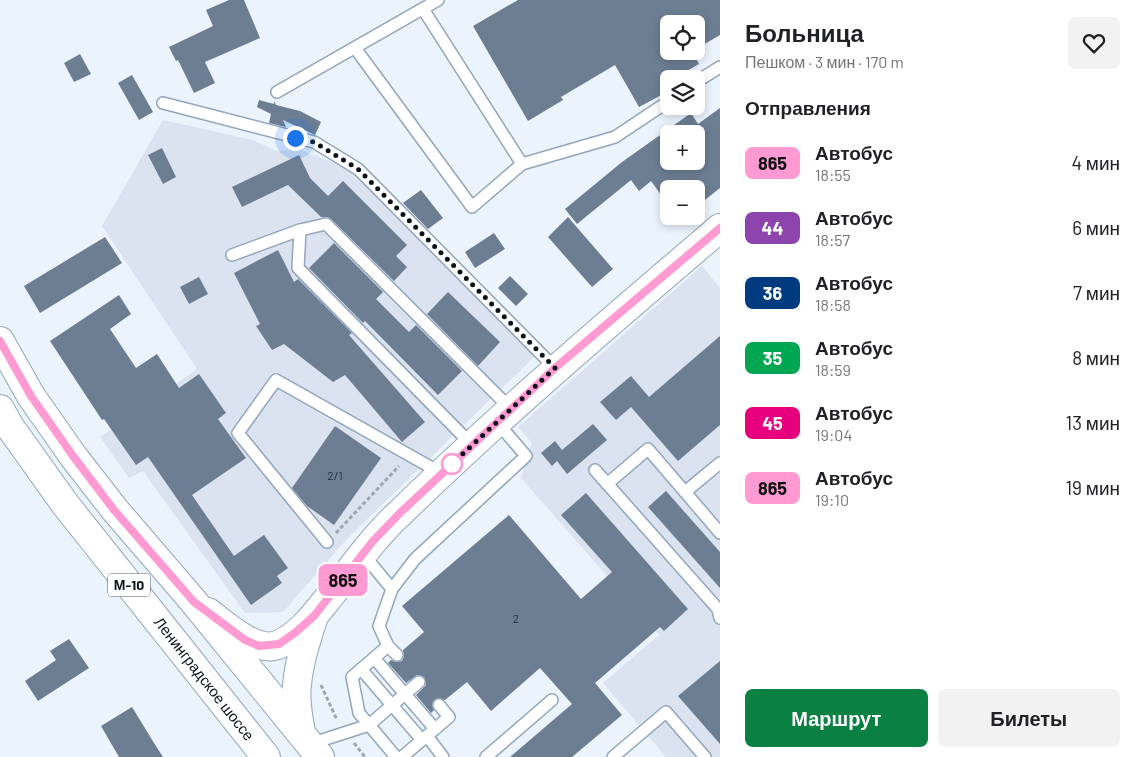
<!DOCTYPE html>
<html lang="ru">
<meta charset="utf-8">
<style>
:root{--surface:#fff;--page:#f2f2f2;--text:#202124;--muted:#757577;--accent:#0b8043}
body{margin:0;font-family:Barlow,sans-serif;background:var(--page);color:var(--text);height:100vh;display:flex;flex-direction:column;font-size:19px;white-space:nowrap}
*{box-sizing:border-box;margin:0}
p{font-size:16px;color:var(--muted)}
.icon{flex:none;width:28px;height:28px;fill:none;stroke:currentColor;stroke-width:2;stroke-linecap:round;stroke-linejoin:round}
.map{position:relative;flex:1;overflow:hidden}
.drawer{display:flex;flex-direction:column;background:var(--surface);width:425px}
.drawer>*{flex:none}
.badge{padding:0 10px;border-radius:8px;font-size:18px;line-height:32px}
.buttons{position:absolute;left:660px;top:15px;display:grid;gap:10px}
.buttons a{display:grid;place-items:center;width:45px;height:45px;border-radius:8px;background:var(--surface);box-shadow:0 2px 8px #0003;font-size:25px}
.you{position:absolute;width:25px;height:25px;margin:-12px;border:4px solid #fff;border-radius:50%;background:#1a73e8;box-shadow:0 0 0 8px #1a73e833}
.map>.badge{position:absolute;translate:-50% -50%;box-shadow:0 0 0 2px #fff}
h2{padding:0 25px;font-size:19px;line-height:45px}
.round{display:grid;place-items:center;flex:none;width:52px;height:52px;border-radius:8px;background:var(--page)}
.head{display:flex;align-items:center;justify-content:space-between;height:85px;padding:0 25px}
h1{font-size:24px;font-weight:800;line-height:38px}
.button{display:flex;gap:10px;margin-top:auto;padding:10px 25px}
.button a{flex:1;height:58px;border-radius:8px;background:var(--accent);color:#fff;font-size:20px;font-weight:800;line-height:58px;text-align:center}
.button a+a{background:var(--page);color:var(--text)}
ul{padding:0;list-style:none}
li{display:flex;align-items:center;gap:15px;height:65px;padding:0 25px}
li div{flex:1}
li b{display:block;font-size:19px}
li em{font-style:normal}
li .badge{min-width:55px;font-weight:700;text-align:center}
main{display:flex;flex:1;min-height:0}
.map>svg:first-child{display:block}
.built{fill:#dae3ef}
.building{fill:#6d7e93;fill-rule:evenodd}
.lines{fill:none;stroke-linecap:round;stroke-linejoin:round}
.service-casing{stroke:#93a5bc;stroke-width:14}
.secondary-casing{stroke:#93a5bc;stroke-width:30}
.trunk-casing{stroke:#93a5bc;stroke-width:30}
.path{stroke:#9fa6b0;stroke-width:3;stroke-dasharray:4 2.5;stroke-linecap:butt}
.service{stroke:#fff;stroke-width:11}
.secondary{stroke:#fff;stroke-width:28}
.trunk{stroke:#fff;stroke-width:28}
.line-casing{stroke:#fff;stroke-width:11}
.line{stroke:#ff9ad2;stroke-width:8}
.walk{stroke:#0b121a;stroke-width:5;stroke-dasharray:0 9}
.stop-dot{fill:#fff;stroke:#ff9ad2;stroke-width:2.5}
.labels{text-anchor:middle;stroke-width:4;stroke-linejoin:round;paint-order:stroke}
.number-label{font-size:12px;fill:#242d38}
.shield{fill:#fff;stroke:#54595f;stroke-width:1}
.shield-label{font-size:14px;font-weight:bold;fill:#0b121a}
.street-label{font-size:15px;fill:#0b121a;stroke:#fff}
</style>
<main>
<div class="map">
<svg width="720" height="757" viewBox="0 0 720 757">
<rect width="100%" height="100%" fill="#ebf3fd"/>
<g class="built">
<path d="M163 120 253 140 276 151 298 149 345 167 535 356 346 540 283 612 245 613 143 471 129 478 100 437 197 369 102 226Z"/>
<path d="M702 266 720 288V757H666L603 683 659 635 521 478 532 443 518 427Z"/>
</g>
<g class="building">
<path d="M229 0H244L260 38 205 62 215 83 194 93 178 60 176 61 169 47 213 26 206 10Z"/>
<path d="M518 0H720V35L696 49V24H669V51H692L699 64 673 79H669V91L639 107 615 65 561 97 563 100 528 121 473 26Z"/>
<path d="M80 54 91 74 74 82 64 63Z"/>
<path d="M132 75 153 112 139 120 118 83Z"/>
<path d="M259 100 274 104V101L276 105 300 111 321 122 315 135 283 120 286 127 269 123 271 114 257 107Z"/>
<path d="M720 108V188L696 207V189H669V206L651 181 639 191 631 180 577 224 565 209 622 162 691 113 698 124ZM669 134H696V161H669Z"/>
<path d="M162 148 176 177 163 184 148 155Z"/>
<path d="M299 155 310 178 328 196 343 181 407 245 396 256 407 267 394 281 331 219 328 217H321L288 185 242 207 232 187Z"/>
<path d="M421 190 443 218 428 229 403 203Z"/>
<path d="M568 217 613 269 592 287 548 237Z"/>
<path d="M494 233 505 249 475 268 465 252Z"/>
<path d="M105 237 122 263 40 313 24 286Z"/>
<path d="M334 243 383 292 376 299 409 332 416 325 462 371 438 395 365 321 363 323 309 268Z"/>
<path d="M278 250 294 282 298 279 352 333 349 335 425 422 402 442 345 375 333 382 284 344 272 350 256 326 260 324 234 273Z"/>
<path d="M510 276 528 294 516 306 498 288Z"/>
<path d="M199 277 208 294 189 304 180 287Z"/>
<path d="M448 292 500 342 478 366 427 314Z"/>
<path d="M119 295 131 314 110 329 136 368 157 354 179 388 199 374 226 413 218 419 246 458 192 495 234 556 264 535 288 568 277 576 282 583 251 605 148 457 136 465 104 419 102 420 50 341Z"/>
<path d="M720 336V425L678 461 631 407 616 420 600 402 631 376 649 397Z"/>
<path d="M593 424 607 440 567 474 557 461 552 466 541 453 555 441 562 450Z"/>
<path d="M335 426 381 458 334 525 307 506 292 488Z"/>
<path d="M666 491 720 552V588L648 507Z"/>
<path d="M586 493 688 609 664 631 660 627 595 683 622 715 572 757H510L572 704 540 668 491 711 467 682 445 700 438 698 434 700 432 706 434 710 431 713 416 695 426 685 424 677 417 675 406 683 388 663 391 660 396 662 402 661 404 656 403 650 424 632 402 606 509 515 581 599 612 572 561 515Z"/>
<path d="M69 639 89 668 38 701 25 681 56 660 50 651Z"/>
<path d="M720 661V744L678 696Z"/>
<path d="M132 707 154 743 163 757H119L101 726Z"/>
</g>
<g class="lines">
<g class="service-casing">
<g id="service">
<path d="M423 9 522 164"/>
<path d="M355 48 472 207 522 164 615 137 669 101"/>
<path d="M696 82 720 67"/>
<path d="M277 92 438 0"/>
<path d="M163 103 314 142 358 169 555 368"/>
<path d="M300 230 298 268 472 445"/>
<path d="M232 255 300 230 326 224 511 409"/>
<path d="M720 463 685 492 720 533"/>
<path d="M595 470 718 609 720 618"/>
<path d="M607 484 648 449 685 492"/>
<path d="M327 542 238 433 276 380 441 473"/>
<path d="M363 554 392 589"/>
<path d="M388 646 379 626 392 589 415 559 526 456 497 422"/>
<path d="M374 658 435 729"/>
<path d="M361 669 422 740"/>
<path d="M427 736 443 757"/>
<path d="M310 744 369 725 419 682"/>
<path d="M396 757 359 713 352 677 388 646 397 655"/>
<path d="M402 757 449 717 439 705"/>
<path d="M486 757 552 700"/>
<path d="M613 757 666 712 705 757"/>
</g>
</g>
<g class="secondary-casing">
<g id="secondary">
<path d="M208 612C225 625 257 655 280 644 303 633 319 609 334 591 355 564 375 536 400 513 503 413 611 321 720 228"/>
<path d="M301 732C298 717 295 701 297 685 299 661 307 638 314 616"/>
</g>
</g>
<g class="trunk-casing">
<g id="trunk">
<path d="M0 341 31 396 73 456 115 510 194 602 320 757"/>
<path d="M0 409 10 427 65 504 266 757"/>
</g>
</g>
<g class="path">
<path d="M336 533 399 466"/>
<path d="M321 685 337 720"/>
<path d="M354 743 365 757"/>
</g>
<use href="#service" class="service"/>
<use href="#secondary" class="secondary"/>
<use href="#trunk" class="trunk"/>
</g>
<g class="lines">
<g class="line-casing">
<path id="line" d="M0 341 31 396 73 456 114 510 194 602 245 640 259 646 279 644 296 632 314 616 373 541 400 513 555 368 720 228"/>
</g>
<use href="#line" class="line"/>
<path class="walk" d="M295 138 314 142 358 169 555 368 452 464"/>
</g>
<circle class="stop-dot" cx="452" cy="464" r="10"/>
<g class="labels">
<g class="number-label">
<text x="335" y="480">2/1</text>
<text x="516" y="623">2</text>
</g>
<rect class="shield" x="108" y="573.5" width="42" height="23" rx="4"/>
<g class="shield-label">
<text x="129" y="590">М-10</text>
</g>
<g class="street-label">
<text transform="translate(204 679) rotate(52)" y="5">Ленинградское шоссе</text>
</g>
</g>
</svg>
<div class="buttons">
<a><svg class="icon" aria-label="locate" viewBox="0 0 24 24"><circle cx="12" cy="12" r="6"/><path d="M12 2v4M12 18v4M2 12h4M18 12h4"/></svg></a>
<a><svg class="icon" aria-label="layers" viewBox="0 0 24 24"><path d="M12 4l9 5-9 5-9-5zM3 14l9 5 9-5"/></svg></a>
<a>+</a>
<a>−</a>
</div>
<div class="you" style="left:295px;top:138px"></div>
<b class="badge" style="left:343px;top:580px;background:#ff9ad2;color:#111">865</b>
</div>
<section class="drawer">
<div class="head"><div><h1>Больница</h1><p>Пешком · 3 мин · 170 m</p></div><a class="round"><svg class="icon" aria-label="heart" viewBox="0 0 24 24"><path d="M12 20l-8-8c-3-5 5-10 8-4 3-6 11-1 8 4z"/></svg></a></div>
<h2>Отправления</h2>
<ul>
<li><span class="badge" style="background:#ff9ad2;color:#111">865</span><div><b>Автобус</b><p>18:55</p></div><em>4 мин</em></li>
<li><span class="badge" style="background:#8e44ad;color:#fff">44</span><div><b>Автобус</b><p>18:57</p></div><em>6 мин</em></li>
<li><span class="badge" style="background:#003b80;color:#fff">36</span><div><b>Автобус</b><p>18:58</p></div><em>7 мин</em></li>
<li><span class="badge" style="background:#00a651;color:#fff">35</span><div><b>Автобус</b><p>18:59</p></div><em>8 мин</em></li>
<li><span class="badge" style="background:#e6007e;color:#fff">45</span><div><b>Автобус</b><p>19:04</p></div><em>13 мин</em></li>
<li><span class="badge" style="background:#ff9ad2;color:#111">865</span><div><b>Автобус</b><p>19:10</p></div><em>19 мин</em></li>
</ul>
<div class="button"><a>Маршрут</a><a>Билеты</a></div>
</section>
</main>
